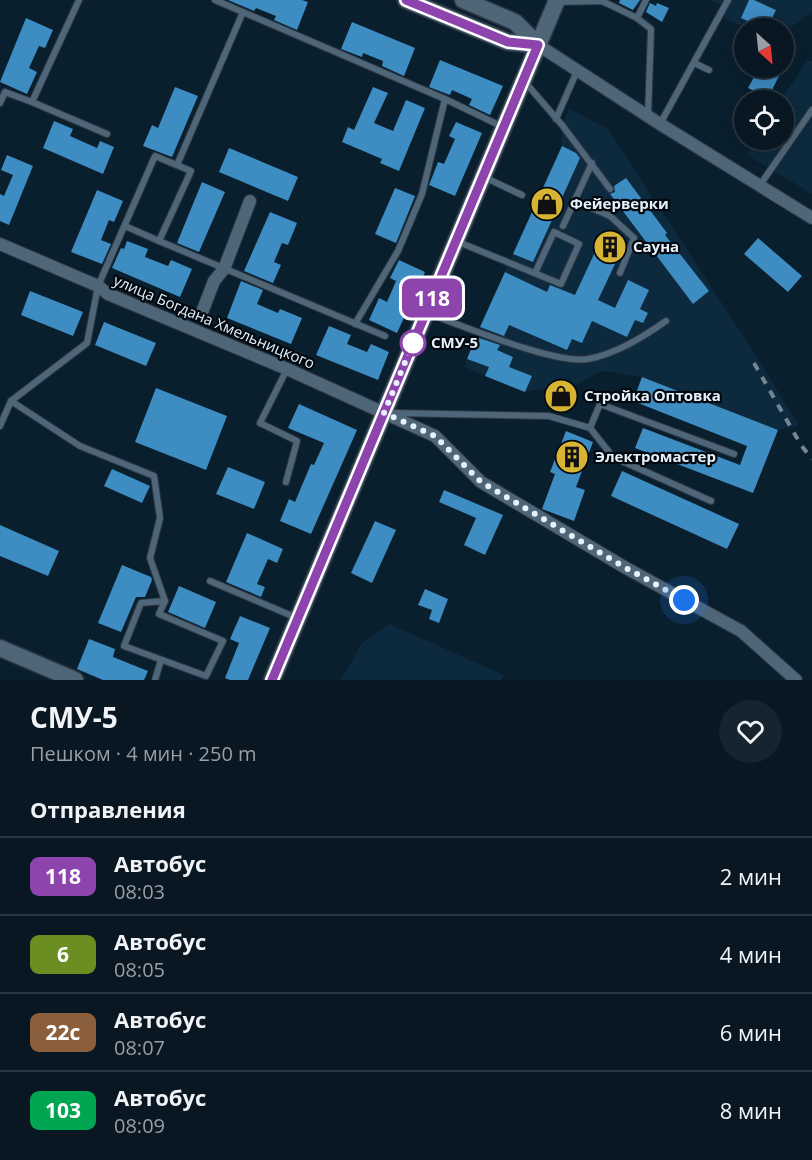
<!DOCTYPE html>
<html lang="ru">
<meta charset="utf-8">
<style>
:root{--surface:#081722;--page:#16242f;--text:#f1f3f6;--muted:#989fa5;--line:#293640}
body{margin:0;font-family:"Open Sans",sans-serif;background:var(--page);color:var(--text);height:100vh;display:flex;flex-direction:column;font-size:22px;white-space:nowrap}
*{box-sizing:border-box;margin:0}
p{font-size:20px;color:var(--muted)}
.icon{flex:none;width:33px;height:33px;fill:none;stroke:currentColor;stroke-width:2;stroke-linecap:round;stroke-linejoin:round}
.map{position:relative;height:680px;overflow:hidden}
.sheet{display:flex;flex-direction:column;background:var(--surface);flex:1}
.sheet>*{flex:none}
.badge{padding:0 12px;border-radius:9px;font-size:21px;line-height:39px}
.needle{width:39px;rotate:153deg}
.fabs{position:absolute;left:734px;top:18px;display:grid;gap:12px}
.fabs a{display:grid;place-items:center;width:60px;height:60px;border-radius:50%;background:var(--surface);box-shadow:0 3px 15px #0003,0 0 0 2px var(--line);font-size:30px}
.you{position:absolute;width:30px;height:30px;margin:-15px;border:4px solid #fff;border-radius:50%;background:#1a73e8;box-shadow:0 0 0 9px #1a73e833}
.map>.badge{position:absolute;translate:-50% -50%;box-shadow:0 0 0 3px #fff}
h2{padding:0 30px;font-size:22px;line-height:54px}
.round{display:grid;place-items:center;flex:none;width:63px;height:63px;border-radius:32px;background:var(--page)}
.headline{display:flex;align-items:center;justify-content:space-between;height:102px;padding:0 30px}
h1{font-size:28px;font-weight:700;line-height:45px}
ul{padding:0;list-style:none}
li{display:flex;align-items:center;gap:18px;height:78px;padding:0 30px;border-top:2px solid var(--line)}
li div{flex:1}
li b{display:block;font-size:22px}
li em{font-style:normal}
li .badge{min-width:66px;font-weight:700;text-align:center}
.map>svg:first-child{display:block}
.built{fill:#0d293d}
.building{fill:#3d8cc2}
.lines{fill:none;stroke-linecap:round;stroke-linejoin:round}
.lane-casing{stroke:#2e3743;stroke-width:8}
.street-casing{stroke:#2e3743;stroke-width:14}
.secondary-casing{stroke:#2e3743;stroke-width:19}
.lane{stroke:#4f6678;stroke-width:6}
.street{stroke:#4f6678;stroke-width:12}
.secondary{stroke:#4f6678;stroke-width:16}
.rail{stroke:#758693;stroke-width:4;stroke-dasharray:8 8;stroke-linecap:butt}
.line-casing{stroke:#fff;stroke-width:14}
.line{stroke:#8e44ad;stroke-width:9}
.walk{stroke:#e5f2fc;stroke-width:6;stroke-dasharray:0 10.8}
.stop-dot{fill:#fff;stroke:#8e44ad;stroke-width:3}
.labels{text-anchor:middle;stroke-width:4.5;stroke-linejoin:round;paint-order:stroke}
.poi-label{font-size:15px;font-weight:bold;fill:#e5f2fc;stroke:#02080e;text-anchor:start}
.street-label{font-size:15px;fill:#e5f2fc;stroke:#02080e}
.stop-label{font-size:15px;font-weight:bold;fill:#e5f2fc;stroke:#02080e;text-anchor:start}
</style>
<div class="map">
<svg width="812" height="680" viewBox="0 0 812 680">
<rect width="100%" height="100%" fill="#0a1f2e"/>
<g class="built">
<path d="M709 0H812V12L783 33V28H746L725 18 720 4Z"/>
<path d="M807 61H812V194L746 154 756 140H783V100H781Z"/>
<path d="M569 109 608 129 757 357 799 426 778 430 642 377 602 371 580 383 525 392 464 367 479 328 562 146V125Z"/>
<path d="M389 624 504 675 502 680H341L362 643Z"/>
</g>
<g class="building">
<path d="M228 0H302L308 2 297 30 274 20 276 16 256 8 254 11Z"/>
<path d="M620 0H640L633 10 619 3Z"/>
<path d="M749 0H754L776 10 767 28H763L741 18Z"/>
<path d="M650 3 656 6 657 3 669 8 662 22 646 12Z"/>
<path d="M26 18 53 30 45 48 39 46 29 68 37 72 27 94 0 82Z"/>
<path d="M352 22 415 48 404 76 382 66 383 61 363 53 362 57 341 49Z"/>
<path d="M440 60 503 86 490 115 469 105 472 99 452 90 450 95 429 87Z"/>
<path d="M759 68H783L768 98 748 88Z"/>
<path d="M175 87 198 96 172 157 143 146 152 125 158 128Z"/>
<path d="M373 87 388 93 374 123 393 131 406 100 425 108 399 171 380 163 382 159 342 142 348 127 354 130Z"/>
<path d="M54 121 73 129 70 136 97 148 100 141 114 147 103 174 43 148Z"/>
<path d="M456 122 482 133 455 196 429 185 438 162 444 164 455 139 449 136Z"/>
<path d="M562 146 576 153 580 158 533 262 513 254Z"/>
<path d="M229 148 298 177 288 201 219 172Z"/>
<path d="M7 155 33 166 9 225 0 221V194L4 196 13 175 1 170Z"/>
<path d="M626 178 667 233 665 235 709 291 693 304 610 194 615 192 614 186Z"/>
<path d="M202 182 225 192 199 252 177 243Z"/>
<path d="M395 188 415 196 396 243 375 234Z"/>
<path d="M97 190 123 201 114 222 109 220 101 240 111 244 102 264 71 252Z"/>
<path d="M270 212 297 223 288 245 282 243 274 262 281 265 273 283 244 271Z"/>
<path d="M603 235 624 245 598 300 615 308 628 280 649 290 640 309 648 313 643 323 635 320 627 337 592 321 582 343 572 339 567 350 509 325 504 336 480 327 505 272 547 292 550 285 575 295Z"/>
<path d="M758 238 802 276 788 292 744 254Z"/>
<path d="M127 241 148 249 145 257 168 266 171 260 192 269 180 297 112 268 121 248 124 249Z"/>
<path d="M399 260 425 272 397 333 369 320 379 298 387 302 396 281 390 278Z"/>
<path d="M241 281 263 290 257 304 278 313 280 309 302 318 291 344 227 318Z"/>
<path d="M30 291 83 312 73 336 21 315Z"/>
<path d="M104 322 156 343 146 366 95 345Z"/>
<path d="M329 326 351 335 347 344 367 352 371 344 389 352 378 380 316 355Z"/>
<path d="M476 337 500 345 497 350 513 357 509 367 532 376 525 392 485 376 489 367 467 359Z"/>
<path d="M642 377 778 430 753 493 635 448 643 428 740 465 747 446 633 401Z"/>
<path d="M156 388 227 416 206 470 135 442Z"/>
<path d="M299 404 357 430 311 534 280 521 289 499 295 502 311 464 314 465 324 443 288 428Z"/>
<path d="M566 431 593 442 576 487 585 490 574 521 542 509 555 474 550 472Z"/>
<path d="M228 467 265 482 254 509 216 494Z"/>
<path d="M112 469 150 486 142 503 104 486Z"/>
<path d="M622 471 739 524 727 549 611 496Z"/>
<path d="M444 490 503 515 485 555 464 545 476 518 439 502Z"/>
<path d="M375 521 396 530 372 583 351 573Z"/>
<path d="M0 525 59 551 48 576 0 556Z"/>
<path d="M247 533 283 549 277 563 268 559 257 584 265 587 261 597 226 582Z"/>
<path d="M122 565 151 577 152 580 145 597H136L121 632 98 623Z"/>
<path d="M179 586 216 602 205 628 168 612Z"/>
<path d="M425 589 448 599 439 623 429 619 432 610 418 605Z"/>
<path d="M240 616 270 628 248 680H230L225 678 239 643 230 639Z"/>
<path d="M89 639 115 649 113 657 148 671 144 680H103L77 669Z"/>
</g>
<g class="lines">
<g class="lane-casing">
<g id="lane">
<path d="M215 0 445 99 503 127"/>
<path d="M557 2 602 1 637 18 646 0"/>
<path d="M637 18 651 29 648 116"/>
<path d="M694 63 709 70"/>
<path d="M525 82 562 125 610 189"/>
<path d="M32 102 107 134"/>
<path d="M0 103 5 92 32 102 79 0"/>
<path d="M556 119 577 71"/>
<path d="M660 124 728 0"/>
<path d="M177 165 243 12"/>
<path d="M484 177 522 195"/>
<path d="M760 185 812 110"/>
<path d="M575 201 610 216 634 238 620 273"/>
<path d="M125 226 159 241"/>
<path d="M563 226 592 163"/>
<path d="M456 241 561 284 579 244 554 232 535 273"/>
<path d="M426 313C462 325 555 365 588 359 616 354 643 337 666 321"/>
<path d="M355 324 398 251 422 194 445 99"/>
<path d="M11 401 80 446 154 476 160 518 150 558 165 601 159 614 223 641 206 676 124 646 141 603 165 601"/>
<path d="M393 413 549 416 590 428 600 404 734 454"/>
<path d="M0 426 11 401 87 343 98 286 155 156 191 171 159 241 385 336"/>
<path d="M590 428 613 457 711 501"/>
<path d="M286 482 297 441 260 423 287 369"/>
<path d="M210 581 297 618"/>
<path d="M155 680 161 660"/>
</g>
</g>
<g class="street-casing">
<g id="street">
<path d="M538 45 660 124 812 218"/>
<path d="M0 244 98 286 108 294 287 369 435 436 481 482 626 568 741 631 796 680"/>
<path d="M201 315 214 281 224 269 250 201"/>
</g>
</g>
<g class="secondary-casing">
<g id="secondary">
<path d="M406 0 508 42 538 45"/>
<path d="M463 0 515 22 538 45"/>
<path d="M0 648 75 680"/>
<path d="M272 680 557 0"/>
</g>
</g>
<use href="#lane" class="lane"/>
<use href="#street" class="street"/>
<use href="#secondary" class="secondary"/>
<path class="rail" d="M754 363 801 445 812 459"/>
</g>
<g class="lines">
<g class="line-casing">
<path id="line" d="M272 680 538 45 508 42 406 0"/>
</g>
<use href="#line" class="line"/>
<path class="walk" d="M413 343 384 413 435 436 481 482 626 568 684 600"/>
</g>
<defs>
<g id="shop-disc" transform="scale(1.725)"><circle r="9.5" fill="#d8b434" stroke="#02080e"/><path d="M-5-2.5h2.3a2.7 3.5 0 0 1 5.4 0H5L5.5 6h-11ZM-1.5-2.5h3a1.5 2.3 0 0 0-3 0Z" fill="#111"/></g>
<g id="building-disc" transform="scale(1.725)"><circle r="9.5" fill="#d8b434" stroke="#02080e"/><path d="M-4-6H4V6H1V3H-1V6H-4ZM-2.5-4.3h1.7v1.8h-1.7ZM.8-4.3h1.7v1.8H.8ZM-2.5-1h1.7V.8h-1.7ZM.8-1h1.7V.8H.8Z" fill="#111"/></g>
</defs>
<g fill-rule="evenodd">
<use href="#shop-disc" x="547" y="204"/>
<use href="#building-disc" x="610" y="247"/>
<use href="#shop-disc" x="561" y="396"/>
<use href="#building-disc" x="572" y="457"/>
</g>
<circle class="stop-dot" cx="413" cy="343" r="12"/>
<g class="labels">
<g class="poi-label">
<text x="570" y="209">Фейерверки</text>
<text x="633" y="252">Сауна</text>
<text x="584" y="401">Стройка Оптовка</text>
<text x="595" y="462">Электромастер</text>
</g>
<g class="street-label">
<text transform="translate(214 322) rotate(23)" y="5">улица Богдана Хмельницкого</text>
</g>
<g class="stop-label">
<text x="431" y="348">СМУ-5</text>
</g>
</g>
</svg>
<div class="fabs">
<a><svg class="needle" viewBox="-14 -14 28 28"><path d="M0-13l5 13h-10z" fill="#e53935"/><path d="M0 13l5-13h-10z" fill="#989fa5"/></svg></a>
<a><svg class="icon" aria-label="locate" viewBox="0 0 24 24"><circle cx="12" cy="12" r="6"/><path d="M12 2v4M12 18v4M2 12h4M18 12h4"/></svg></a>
</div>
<div class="you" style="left:684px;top:600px"></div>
<b class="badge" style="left:432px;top:298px;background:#8e44ad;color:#fff">118</b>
</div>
<section class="sheet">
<div class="headline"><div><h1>СМУ-5</h1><p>Пешком · 4 мин · 250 m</p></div><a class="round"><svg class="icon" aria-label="heart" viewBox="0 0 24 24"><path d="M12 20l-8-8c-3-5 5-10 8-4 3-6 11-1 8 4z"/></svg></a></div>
<h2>Отправления</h2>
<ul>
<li><span class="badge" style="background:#8e44ad;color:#fff">118</span><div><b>Автобус</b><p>08:03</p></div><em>2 мин</em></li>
<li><span class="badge" style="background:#6b8e23;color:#fff">6</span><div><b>Автобус</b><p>08:05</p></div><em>4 мин</em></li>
<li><span class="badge" style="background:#8b5e3c;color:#fff">22с</span><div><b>Автобус</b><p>08:07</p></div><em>6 мин</em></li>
<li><span class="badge" style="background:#00a651;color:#fff">103</span><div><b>Автобус</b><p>08:09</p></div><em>8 мин</em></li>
</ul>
</section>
